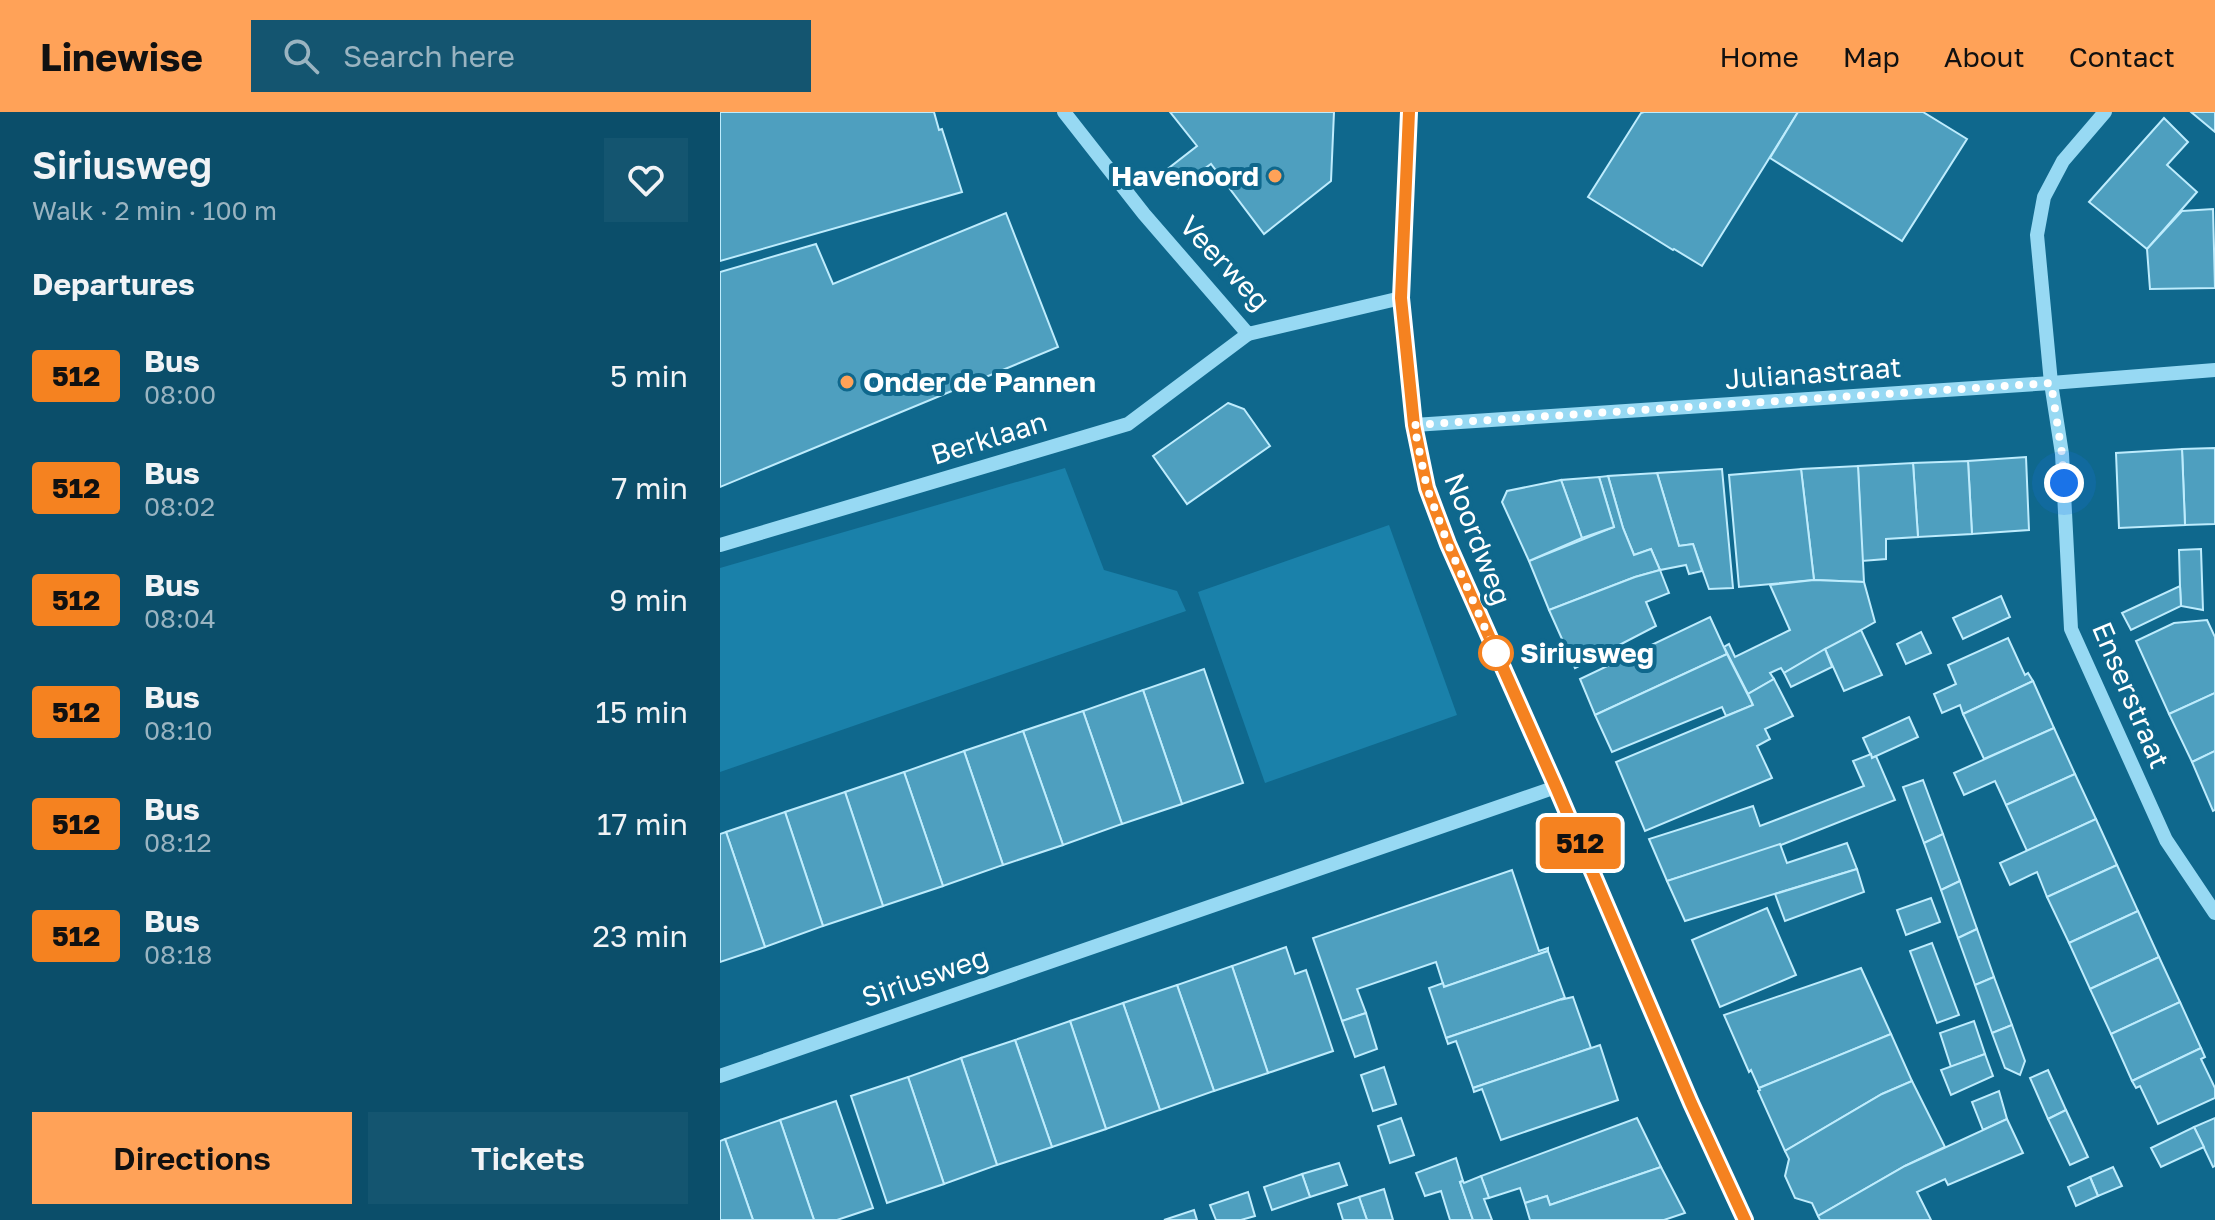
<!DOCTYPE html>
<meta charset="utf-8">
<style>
:root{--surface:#0b4e6a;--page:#145570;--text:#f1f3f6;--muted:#9ab4c1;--accent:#ffa258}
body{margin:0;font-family:"Golos Text",sans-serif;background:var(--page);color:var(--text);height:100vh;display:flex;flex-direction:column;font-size:30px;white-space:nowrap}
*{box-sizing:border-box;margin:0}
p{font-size:26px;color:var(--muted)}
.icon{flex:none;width:44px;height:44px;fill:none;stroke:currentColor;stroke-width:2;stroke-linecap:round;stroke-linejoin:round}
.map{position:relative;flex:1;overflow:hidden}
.details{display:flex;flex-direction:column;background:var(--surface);width:720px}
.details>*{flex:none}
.badge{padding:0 16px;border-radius:6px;font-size:28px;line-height:52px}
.you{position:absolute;width:40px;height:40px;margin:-20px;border:6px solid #fff;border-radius:50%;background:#1a73e8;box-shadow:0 0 0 12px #1a73e833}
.map>.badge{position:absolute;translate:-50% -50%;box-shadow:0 0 0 4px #fff}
h2{padding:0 32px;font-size:30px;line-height:72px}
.round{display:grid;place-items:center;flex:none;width:84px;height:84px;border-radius:0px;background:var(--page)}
.head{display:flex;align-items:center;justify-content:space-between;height:136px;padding:0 32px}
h1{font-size:38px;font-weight:600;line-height:60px}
.action{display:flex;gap:16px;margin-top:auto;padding:16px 32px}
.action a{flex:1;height:92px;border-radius:0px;background:var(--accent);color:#111;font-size:32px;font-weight:600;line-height:92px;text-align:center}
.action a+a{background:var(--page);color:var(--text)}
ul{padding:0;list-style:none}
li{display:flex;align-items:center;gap:24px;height:112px;padding:0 32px}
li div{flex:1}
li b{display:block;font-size:30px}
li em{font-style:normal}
li .badge{min-width:88px;font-weight:700;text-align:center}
header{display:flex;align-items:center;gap:48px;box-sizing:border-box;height:112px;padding:0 40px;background:var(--accent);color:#111}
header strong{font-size:38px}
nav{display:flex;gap:44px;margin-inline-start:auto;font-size:28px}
.search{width:560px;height:72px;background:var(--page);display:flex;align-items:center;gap:20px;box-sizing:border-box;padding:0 28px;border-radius:0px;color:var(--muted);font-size:30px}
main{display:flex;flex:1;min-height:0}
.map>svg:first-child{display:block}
.green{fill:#1a81aa}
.building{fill:#4e9fbf;stroke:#beecfd;stroke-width:2}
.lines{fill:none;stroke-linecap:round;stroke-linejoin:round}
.minor{stroke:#97d9f3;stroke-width:14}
.line-casing{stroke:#fff;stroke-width:18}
.line{stroke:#f58220;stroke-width:12}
.walk{stroke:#fff;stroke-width:8;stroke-dasharray:0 14.4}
.poi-dot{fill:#ffa258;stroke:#0f688d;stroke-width:3}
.stop-dot{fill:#fff;stroke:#f58220;stroke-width:4}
.labels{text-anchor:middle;stroke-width:8;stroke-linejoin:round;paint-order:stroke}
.poi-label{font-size:28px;font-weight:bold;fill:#fff;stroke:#0f688d;text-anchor:end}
.street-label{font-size:28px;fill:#fff;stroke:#0f688d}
.stop-label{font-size:28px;font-weight:bold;fill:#fff;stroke:#0f688d;text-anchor:start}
</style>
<header>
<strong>Linewise</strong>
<div class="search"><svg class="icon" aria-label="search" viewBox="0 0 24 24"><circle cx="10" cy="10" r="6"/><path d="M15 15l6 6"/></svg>Search here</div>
<nav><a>Home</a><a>Map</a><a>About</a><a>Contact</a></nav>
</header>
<main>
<section class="details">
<div class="head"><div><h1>Siriusweg</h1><p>Walk · 2 min · 100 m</p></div><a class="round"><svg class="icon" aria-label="heart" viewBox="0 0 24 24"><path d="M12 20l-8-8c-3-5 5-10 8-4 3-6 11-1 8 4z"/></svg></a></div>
<h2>Departures</h2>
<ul>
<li><span class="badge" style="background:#f58220;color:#111">512</span><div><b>Bus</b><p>08:00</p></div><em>5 min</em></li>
<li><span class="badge" style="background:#f58220;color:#111">512</span><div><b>Bus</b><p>08:02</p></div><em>7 min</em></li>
<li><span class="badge" style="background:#f58220;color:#111">512</span><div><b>Bus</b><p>08:04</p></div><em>9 min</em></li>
<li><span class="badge" style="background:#f58220;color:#111">512</span><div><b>Bus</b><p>08:10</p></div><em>15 min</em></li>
<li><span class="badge" style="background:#f58220;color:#111">512</span><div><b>Bus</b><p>08:12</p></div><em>17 min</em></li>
<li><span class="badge" style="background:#f58220;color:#111">512</span><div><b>Bus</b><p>08:18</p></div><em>23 min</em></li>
</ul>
<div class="action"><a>Directions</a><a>Tickets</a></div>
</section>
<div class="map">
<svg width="1495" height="1108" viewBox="0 0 1495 1108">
<rect width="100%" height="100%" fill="#0f688d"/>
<g class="green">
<path d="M345 356 384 458 457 479 466 499 0 660V456Z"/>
<path d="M669 413 737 603 545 671 478 480Z"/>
</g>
<g class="building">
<path d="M0 0H214L219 18 222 17 242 80 0 149Z"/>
<path d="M450 0H614L611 69 544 122 491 52 458 76 445 59 477 34Z"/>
<path d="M924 0H1078L982 154 954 137 953 138 868 85 921 1Z"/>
<path d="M1078 0H1203L1247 27 1182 129 1050 46Z"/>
<path d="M1471 0H1495V20Z"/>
<path d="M1444 6 1468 30 1447 53 1477 80 1427 137 1369 90Z"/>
<path d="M1493 97 1495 176 1430 177 1427 137 1462 99Z"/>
<path d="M286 101 338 235 0 375V160L96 132 113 172Z"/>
<path d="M508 291 524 297 550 334 467 392 433 344Z"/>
<path d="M1495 336V412L1465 413 1462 337Z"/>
<path d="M1462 337 1465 413 1399 416 1396 341Z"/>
<path d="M1306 345 1309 418 1252 422 1248 349Z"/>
<path d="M1248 349 1252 422 1198 425 1193 351Z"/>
<path d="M1193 351 1198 425 1166 427V447L1142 449 1138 354Z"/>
<path d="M1138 354 1144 470 1094 468 1081 357Z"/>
<path d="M1002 357 1013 476 989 477 973 432 959 434 937 361Z"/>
<path d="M1081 357 1094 468 1019 475 1009 363Z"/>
<path d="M937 361 959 434 973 432 982 459 969 462 966 453 940 458 931 437 914 443 903 416 888 364Z"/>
<path d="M888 364 903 416 914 443 931 437 940 458 915 465 829 498 809 449 894 415 879 365Z"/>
<path d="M879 365 894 415 862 426 841 368Z"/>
<path d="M841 368 862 426 809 449 782 390 787 379Z"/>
<path d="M1481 437 1483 498 1461 494 1460 474 1459 438Z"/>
<path d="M940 458 949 481 926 490 936 514 855 556 829 498 915 465Z"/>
<path d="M1094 468 1144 470 1155 510 1064 561 1061 556 1050 561 1054 567 1028 582 1004 535 1009 532 1015 545 1070 518 1050 473Z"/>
<path d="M1460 474 1461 494 1411 518 1402 501Z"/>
<path d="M1281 484 1290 505 1243 527 1233 506Z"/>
<path d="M990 505 1007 542 875 603 860 567Z"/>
<path d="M1487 508 1495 525V581L1449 602 1416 529 1454 511Z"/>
<path d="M1141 518 1162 563 1124 579 1105 537Z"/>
<path d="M1201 520 1211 541 1186 552 1177 532Z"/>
<path d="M1288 526 1305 563 1308 561 1313 569 1243 602 1240 593 1222 601 1214 582 1236 572 1228 553Z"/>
<path d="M1105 537 1112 555 1071 575 1064 561Z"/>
<path d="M1007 542 1033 593 1006 604 1002 595 892 640 875 603Z"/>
<path d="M484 557 523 671 462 692 423 578Z"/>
<path d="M1054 567 1073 604 1045 617 1050 627 1037 634 1052 666 925 719 896 650 1033 593 1028 582Z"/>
<path d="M1313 569 1334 616 1264 647 1243 602Z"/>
<path d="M423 578 462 692 402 712 363 599Z"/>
<path d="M1495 581V639L1472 650 1449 602Z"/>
<path d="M363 599 402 712 343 733 303 619Z"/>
<path d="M1189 605 1198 625 1152 646 1143 626Z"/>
<path d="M1334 616 1355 662 1286 693 1275 669 1244 683 1234 661Z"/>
<path d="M303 619 343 733 283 753 244 639Z"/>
<path d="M244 639 283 753 223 774 184 660Z"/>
<path d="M1495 639V698L1493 699 1472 650Z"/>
<path d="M1151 642 1152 646 1156 644 1175 688 1061 733 947 769 929 727 1033 694 1040 714 1144 674 1133 649Z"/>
<path d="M184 660 223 774 163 794 125 680Z"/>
<path d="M1355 662 1376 707 1307 739 1286 693Z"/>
<path d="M1203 668 1223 722 1204 731 1183 675Z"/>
<path d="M125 680 163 794 103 814 65 700Z"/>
<path d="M65 700 103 814 45 835 6 720Z"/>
<path d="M1376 707 1397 753 1327 785 1317 760 1290 773 1280 751Z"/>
<path d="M6 720 45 835 0 850V722Z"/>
<path d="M1223 722 1240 769 1221 778 1204 731Z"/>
<path d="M1127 731 1137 757 965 809 947 769 1060 732 1067 751Z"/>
<path d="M1397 753 1418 799 1349 831 1327 785Z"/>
<path d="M1137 757 1144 780 1065 809 1055 782Z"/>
<path d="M792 758 819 839 828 836V839L724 875 716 850 637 877 646 901 622 909 593 826Z"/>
<path d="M1240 769 1257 817 1238 826 1221 778Z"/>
<path d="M1211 786 1220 810 1186 823 1177 798Z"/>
<path d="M1047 796 1076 863 1000 895 972 828Z"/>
<path d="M1418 799 1439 845 1370 877 1349 831Z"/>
<path d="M1257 817 1274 865 1255 873 1238 826Z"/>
<path d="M1212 831 1239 903 1217 911 1190 839Z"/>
<path d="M566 835 575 862 586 858 613 939 548 961 512 854Z"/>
<path d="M828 839 845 886 726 926 709 876 723 871 724 875Z"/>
<path d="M1439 845 1460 890 1391 922 1370 877Z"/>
<path d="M512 854 548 961 494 979 457 873Z"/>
<path d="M1141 856 1171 922 1039 976 1031 958 1029 960 1004 903Z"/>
<path d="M1274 865 1292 913 1272 921 1255 873Z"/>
<path d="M457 873 494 979 440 998 403 891Z"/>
<path d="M853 885 871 936 753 976 736 929 728 932 726 926 845 886 844 887Z"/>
<path d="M1460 890 1481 936 1412 969 1391 922Z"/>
<path d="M403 891 440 998 386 1017 350 909Z"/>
<path d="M646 901 657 937 635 945 622 909Z"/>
<path d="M350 909 386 1017 332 1035 295 928Z"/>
<path d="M1254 909 1265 942 1231 955 1220 921Z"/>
<path d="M1292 913 1305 949 1300 963 1285 956 1272 921Z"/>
<path d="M1171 922 1192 969 1162 982 1065 1039 1038 979 1040 978 1039 976Z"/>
<path d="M295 928 332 1035 277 1053 241 946Z"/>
<path d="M880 933 898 988 781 1028 762 977 754 980 753 976Z"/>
<path d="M1481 936 1485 945 1481 947 1495 976V986L1438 1012 1420 974 1416 976 1412 969Z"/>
<path d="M1265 942 1273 964 1231 983 1221 958Z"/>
<path d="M241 946 277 1053 224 1072 188 965Z"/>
<path d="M664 955 676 992 653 999 641 963Z"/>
<path d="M1328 958 1346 998 1328 1007 1310 966Z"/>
<path d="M188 965 224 1072 167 1091 131 984Z"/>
<path d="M1192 969 1225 1035 1185 1054 1098 1104 1092 1091 1075 1086 1065 1064 1069 1047 1065 1039 1162 982Z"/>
<path d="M1279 979 1287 1007 1263 1018 1252 990Z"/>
<path d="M116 989 153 1096 117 1108H94L60 1008Z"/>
<path d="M1346 998 1368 1045 1350 1053 1328 1007Z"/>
<path d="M681 1006 694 1043 670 1051 658 1014Z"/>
<path d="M917 1006 941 1055 830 1093 827 1084 805 1091 800 1076 769 1086 761 1064Z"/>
<path d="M1495 1006V1054L1493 1055 1474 1015Z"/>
<path d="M1287 1007 1303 1041 1228 1073 1225 1067 1197 1080 1211 1108H1100L1098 1104 1185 1054Z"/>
<path d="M60 1008 94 1108H33L5 1027Z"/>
<path d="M1474 1015 1484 1035 1441 1055 1431 1036Z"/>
<path d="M5 1027 33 1108H0V1029Z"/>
<path d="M736 1046 743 1069 740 1070 753 1108H730L721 1079 705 1084 696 1061Z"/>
<path d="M619 1051 627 1073 590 1085 582 1062Z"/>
<path d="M941 1055 965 1101 944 1108H810L805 1091 827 1084 830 1093Z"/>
<path d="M1393 1055 1402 1074 1378 1084 1370 1065Z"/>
<path d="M582 1062 590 1085 552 1098 544 1075Z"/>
<path d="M761 1064 769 1086 764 1087 772 1108H753L740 1070 743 1069 744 1071Z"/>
<path d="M1370 1065 1378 1084 1356 1094 1348 1075Z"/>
<path d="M664 1077 673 1108H647L639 1085Z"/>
<path d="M528 1080 535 1104 521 1108H496L490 1093Z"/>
<path d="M639 1085 647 1108H623L618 1092Z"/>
<path d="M474 1098 477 1108H444Z"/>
</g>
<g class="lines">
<g class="minor">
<path d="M344 0 424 102 528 222 681 186"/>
<path d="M689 0 681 186 694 313 707 376 728 432 836 675 971 991 1025 1108"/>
<path d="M1385 0 1343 49 1324 85 1317 123 1331 271 1342 342 1351 517 1446 728 1495 801"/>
<path d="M694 313 1331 271 1495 258"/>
<path d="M0 433 408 312 528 222"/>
<path d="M0 964 836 675"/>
</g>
</g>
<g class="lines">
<g class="line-casing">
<path id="line" d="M689 0 681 186 694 313 707 376 728 432 836 675 971 991 1025 1108"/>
</g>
<use href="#line" class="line"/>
<path class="walk" d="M776 541 728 432 707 376 694 313 1331 271 1342 342 1344 371"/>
</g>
<g class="poi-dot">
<circle cx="555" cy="64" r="8"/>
<circle cx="127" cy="270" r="8"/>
</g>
<circle class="stop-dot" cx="776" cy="541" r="16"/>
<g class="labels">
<g class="poi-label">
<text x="539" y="74">Havenoord</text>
<text x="143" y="280" text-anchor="start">Onder de Pannen</text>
</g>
<g class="street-label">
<text transform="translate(505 151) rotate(47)" y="10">Veerweg</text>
<text transform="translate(1093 261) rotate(-4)" y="10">Julianastraat</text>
<text transform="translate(269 326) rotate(-17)" y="10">Berklaan</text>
<text transform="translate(758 427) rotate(69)" y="10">Noordweg</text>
<text transform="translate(1411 583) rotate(67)" y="10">Enserstraat</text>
<text transform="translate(205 865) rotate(-19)" y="10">Siriusweg</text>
</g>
<g class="stop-label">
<text x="800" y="551">Siriusweg</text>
</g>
</g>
</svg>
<div class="you" style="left:1344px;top:371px"></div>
<b class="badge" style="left:860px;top:731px;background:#f58220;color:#111">512</b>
</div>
</main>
